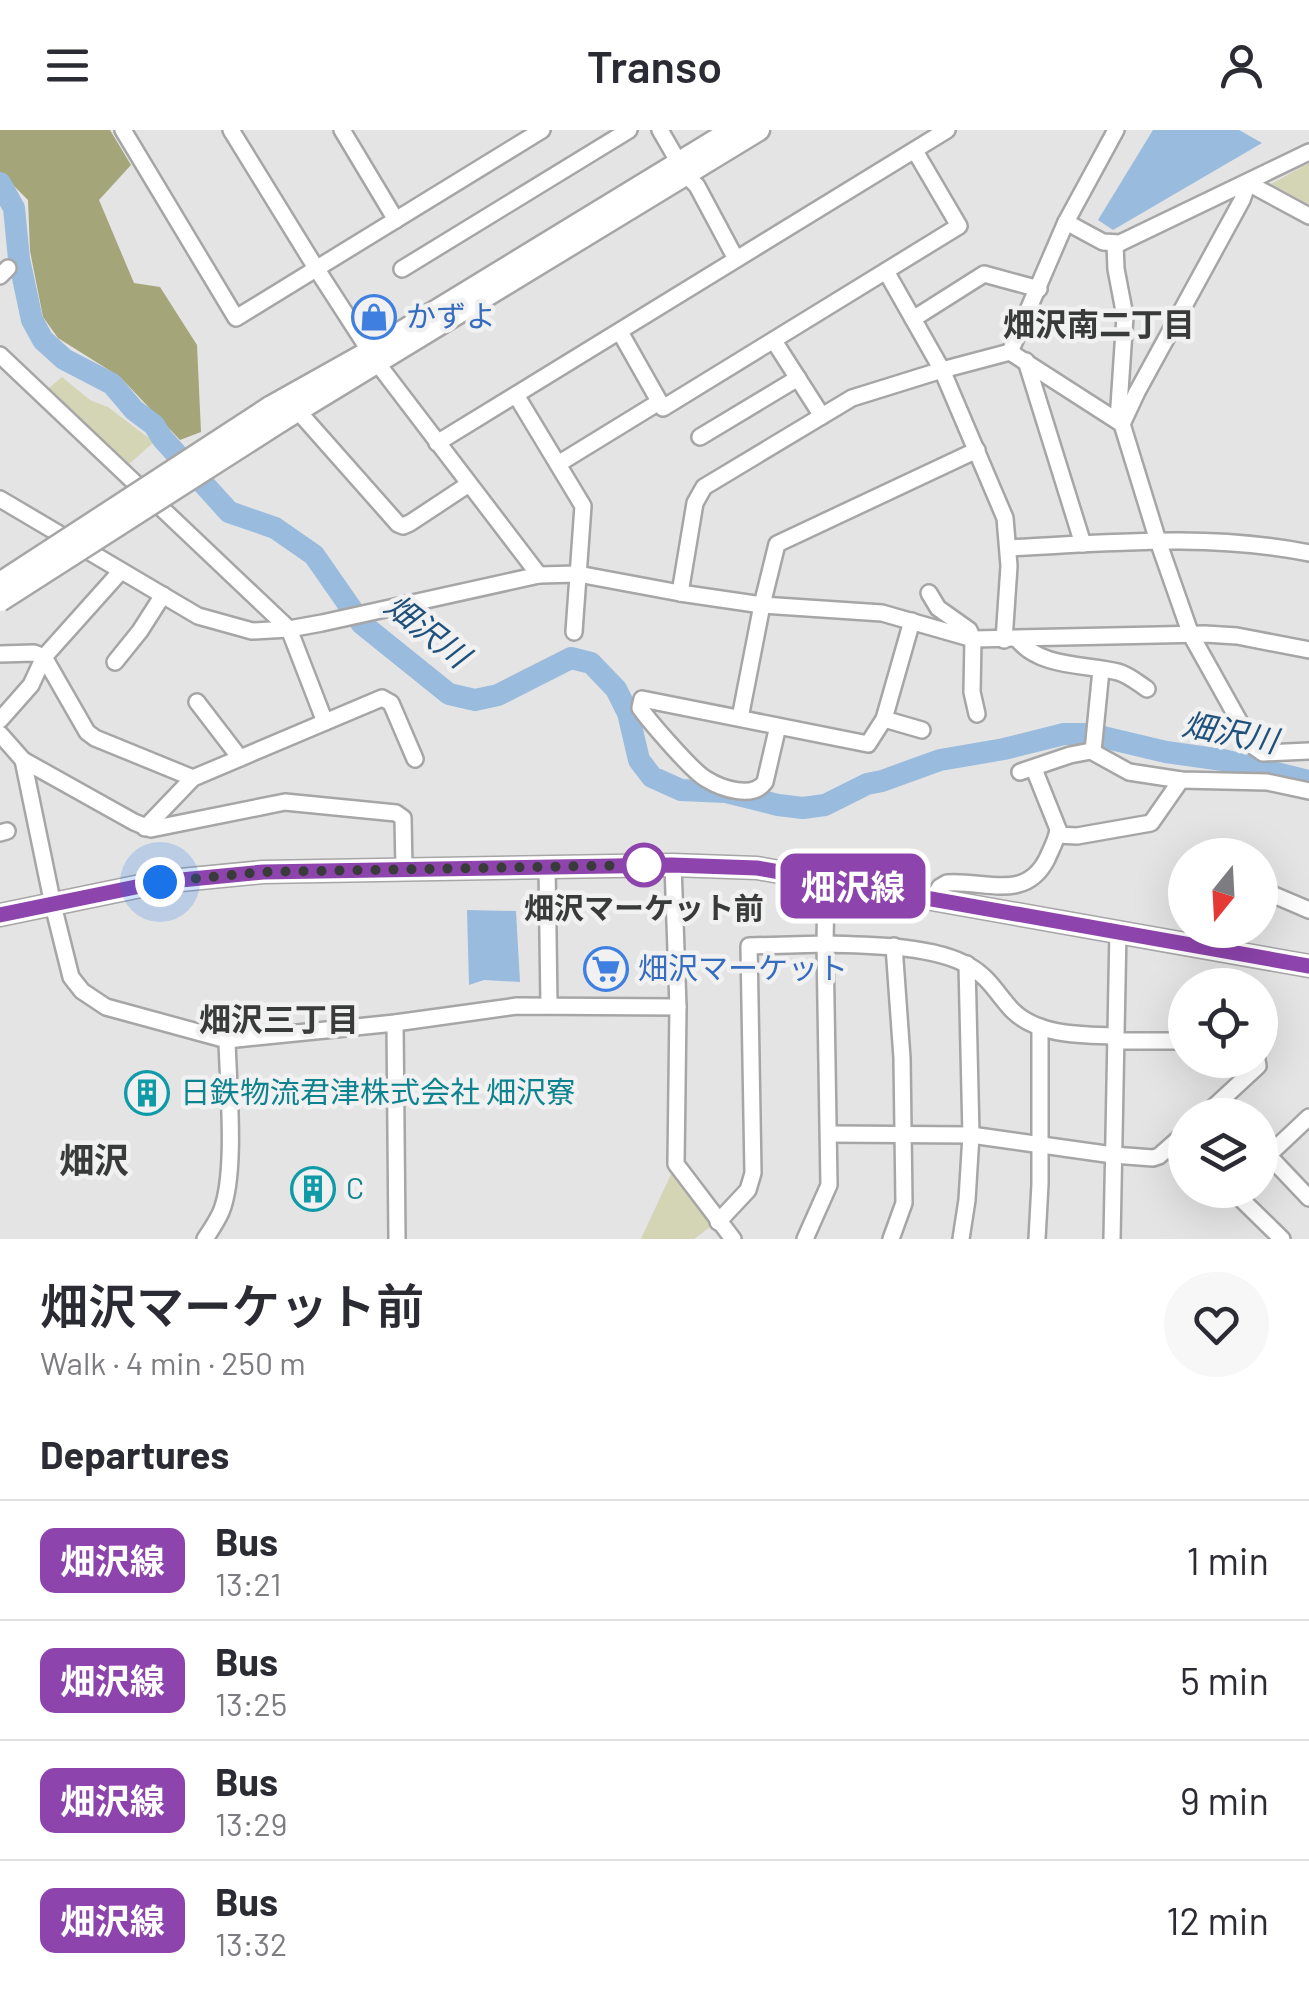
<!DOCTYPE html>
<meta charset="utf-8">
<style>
:root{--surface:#fff;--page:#f7f7f7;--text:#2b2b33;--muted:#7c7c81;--line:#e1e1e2}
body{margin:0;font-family:Barlow,"Noto Sans JP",sans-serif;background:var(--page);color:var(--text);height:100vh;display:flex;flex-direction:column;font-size:38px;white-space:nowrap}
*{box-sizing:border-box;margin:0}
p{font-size:32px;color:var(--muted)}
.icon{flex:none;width:55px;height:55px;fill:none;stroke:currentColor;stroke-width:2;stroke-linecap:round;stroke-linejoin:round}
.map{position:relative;height:1109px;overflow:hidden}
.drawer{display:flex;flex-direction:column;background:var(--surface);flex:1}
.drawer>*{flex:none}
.badge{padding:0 20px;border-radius:15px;font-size:35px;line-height:65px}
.needle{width:65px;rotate:198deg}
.buttons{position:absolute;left:1168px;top:708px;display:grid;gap:20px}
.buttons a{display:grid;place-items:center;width:110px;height:110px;border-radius:50%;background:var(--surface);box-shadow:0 10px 40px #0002;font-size:50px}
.you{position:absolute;width:50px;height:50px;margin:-25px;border:8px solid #fff;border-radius:50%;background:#1a73e8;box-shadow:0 0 0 15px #1a73e833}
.map>.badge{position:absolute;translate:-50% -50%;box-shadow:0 0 0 5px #fff}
h2{padding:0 40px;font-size:38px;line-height:90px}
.round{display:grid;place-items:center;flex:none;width:105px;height:105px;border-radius:52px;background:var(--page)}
.overview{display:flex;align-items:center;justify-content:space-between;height:170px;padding:0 40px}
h1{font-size:48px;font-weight:600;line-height:75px}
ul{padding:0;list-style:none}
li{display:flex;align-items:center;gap:30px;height:120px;padding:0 40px;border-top:2px solid var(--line)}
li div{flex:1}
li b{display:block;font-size:38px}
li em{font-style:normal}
li .badge{min-width:110px;font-weight:700;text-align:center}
header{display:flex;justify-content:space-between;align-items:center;height:130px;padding:0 40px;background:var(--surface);font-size:45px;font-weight:600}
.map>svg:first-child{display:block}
.green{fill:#d3d5b4}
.forest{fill:#a4a67a}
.water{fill:#9bd}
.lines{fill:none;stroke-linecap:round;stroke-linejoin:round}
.river{stroke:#9bd;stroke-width:22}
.minor-casing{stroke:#a6a6a7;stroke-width:20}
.tertiary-casing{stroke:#a6a6a7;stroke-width:25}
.minor{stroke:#fff;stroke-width:15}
.tertiary{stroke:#fff;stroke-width:20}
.tertiary-bridge-casing{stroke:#a6a6a7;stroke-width:25;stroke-linecap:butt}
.tertiary-bridge{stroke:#fff;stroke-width:20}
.line-casing{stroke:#fff;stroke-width:22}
.line{stroke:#8e44ad;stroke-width:15}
.walk{stroke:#393a3a;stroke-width:10;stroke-dasharray:0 18}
.stop-dot{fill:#fff;stroke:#8e44ad;stroke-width:5}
.labels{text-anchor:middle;stroke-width:9;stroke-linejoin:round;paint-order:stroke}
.shop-label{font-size:30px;fill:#366cbe;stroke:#f1f1f2;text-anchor:start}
.stop-label{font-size:30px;font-weight:bold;fill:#393a3a;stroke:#f1f1f2}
.culture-label{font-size:30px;fill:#0d838f;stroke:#f1f1f2;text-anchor:start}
.neighbourhood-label{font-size:32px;font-weight:bold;fill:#393a3a;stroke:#f1f1f2}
.water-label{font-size:32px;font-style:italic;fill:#1f517d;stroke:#f1f1f2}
.quarter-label{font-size:35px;font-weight:bold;fill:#393a3a;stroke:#f1f1f2}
</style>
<header><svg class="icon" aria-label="menu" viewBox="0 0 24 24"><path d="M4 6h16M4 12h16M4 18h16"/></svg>Transo<svg class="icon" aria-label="person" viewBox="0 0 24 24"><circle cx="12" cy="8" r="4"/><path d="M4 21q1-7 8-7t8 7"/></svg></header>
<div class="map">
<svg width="1309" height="1109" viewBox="0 0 1309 1109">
<rect width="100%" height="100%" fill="#e4e4e5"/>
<g class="green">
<path d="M1309 33V75L1271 54Z"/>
<path d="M62 247 90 270 108 277 154 312 129 334 48 259Z"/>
<path d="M672 1042 714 1094 694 1109H641Z"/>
</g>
<path class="forest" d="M0 0H110L131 35 99 70 134 153 160 157 197 215 201 302 180 310 120 247 58 208 43 187 30 121 28 70 0 42Z"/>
<g class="water">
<path d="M1153 0H1239L1262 13 1113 100 1098 90Z"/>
<path d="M467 780 516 781 520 852 484 850 469 855Z"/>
</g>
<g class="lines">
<path class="river" d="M0 53 14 78 19 129 32 190 43 210 64 229 112 254 134 280 154 295 162 308 229 382 275 398 314 425 362 494 449 564 475 570 498 565 571 528 591 533 616 559 628 583 639 630 652 647 681 660 726 662 778 675 803 678 825 675 867 654 882 651 940 630 1004 619 1064 604H1090L1166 622 1223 630 1309 651"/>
<g class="minor-casing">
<g id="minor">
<path d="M123 0 236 188 542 0"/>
<path d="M231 0 316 138 378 234 539 445"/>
<path d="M342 0 396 90"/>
<path d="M660 0 686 45 697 56 736 129"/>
<path d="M1248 53 1309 86"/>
<path d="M1066 92 1103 112 1120 113 1309 22"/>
<path d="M1115 114 1116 139 1125 186 1118 291"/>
<path d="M402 139 629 0"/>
<path d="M887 143 942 240 1005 388 1009 436 1004 510"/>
<path d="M0 146 8 138"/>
<path d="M913 189 984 144 1039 159"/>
<path d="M620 202 663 278 959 96 915 21"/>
<path d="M774 211 822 286"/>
<path d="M1010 222 1066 92 1116 0"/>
<path d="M0 225 289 499 325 592"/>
<path d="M1026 231 1083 414"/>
<path d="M516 265 583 376 574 502"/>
<path d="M298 281 398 394 403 396 410 393 469 354"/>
<path d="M1122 294 1137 262 1242 70 1248 53"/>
<path d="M700 307 798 248"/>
<path d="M437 313 947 0"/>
<path d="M558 334 659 272"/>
<path d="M0 369 198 486 252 501 289 499 322 493 539 445 578 444 680 463 762 475 882 483 973 509 1205 504 1237 506 1309 520"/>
<path d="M1008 418C1108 413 1210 403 1309 423"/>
<path d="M680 463 695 373 704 357 852 268 942 240 1010 222 1122 294 1158 411 1191 505 1253 616 1263 623 1309 621"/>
<path d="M929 463 938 478 969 500 973 509 972 562 977 584"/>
<path d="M1018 510C1041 538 1086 534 1118 542 1129 545 1138 553 1147 559"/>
<path d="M0 524 34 523 44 527 87 602 95 608 193 648"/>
<path d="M115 532 140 501 163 465"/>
<path d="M197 572 240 628"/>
<path d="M740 588 762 475 777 414 977 320"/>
<path d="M884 589 922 600"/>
<path d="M0 590 31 555 44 527 121 441"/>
<path d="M778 596 765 652C753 669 722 659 706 649 692 641 650 592 640 578L642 569 868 614 884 589 912 491"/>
<path d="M0 604 23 630 53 775 71 847 82 861 106 877 227 910 395 893 517 876 678 877"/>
<path d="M1093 621 1101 540"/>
<path d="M23 630 134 692 151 699 285 672 396 683 403 688 404 739"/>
<path d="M1020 642 1070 625 1091 621 1129 642 1181 650 1267 652 1309 661"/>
<path d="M145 698 193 648 382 568 391 573 415 629"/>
<path d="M0 703 7 701"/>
<path d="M1058 705 1077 706 1151 693 1181 650"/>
<path d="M673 735 678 877 676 1034 733 1109"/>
<path d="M547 736 549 875"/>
<path d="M1260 759 1309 780"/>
<path d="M932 770 940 757 947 753C986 750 1025 772 1047 729 1051 719 1057 710 1058 699L1034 639"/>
<path d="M395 893 397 1109"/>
<path d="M1115 911H1185"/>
<path d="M1205 985 1258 936 1257 930"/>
<path d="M829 1004 971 1005 1113 1025 1153 1028 1159 1026 1185 1003"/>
<path d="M1268 1025 1309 1068"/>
<path d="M1260 1033 1309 987"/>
<path d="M1237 1060 1236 1064 1282 1109"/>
<path d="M718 1092 748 1060 753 1043 749 816 825 814 826 751"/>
<path d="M205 1109C211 1100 217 1091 221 1082 237 1044 228 954 227 910"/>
<path d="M805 1109 829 1055 825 814C865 815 934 815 969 836 988 846 998 865 1012 880 1038 906 1082 905 1115 906"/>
<path d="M891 1109 904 1073 902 928 894 816"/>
<path d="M961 1109 967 1070 971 1005 967 834"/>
<path d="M1037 1109 1040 1054V897"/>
<path d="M1112 1109 1118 800"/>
</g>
</g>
<g class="tertiary-casing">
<g id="tertiary">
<path d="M270 277 370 221 732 0"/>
<path d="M281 291 759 0"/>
<path d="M0 785 160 752 263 742 673 735 757 738 1309 836"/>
</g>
</g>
<use href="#minor" class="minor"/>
<use href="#tertiary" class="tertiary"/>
<g class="tertiary-bridge-casing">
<g id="tertiary-bridge">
<path d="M0 453 270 277"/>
<path d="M0 471 281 291"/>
</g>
</g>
<use href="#tertiary-bridge" class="tertiary-bridge"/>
</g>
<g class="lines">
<g class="line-casing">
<path id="line" d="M0 785 160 752 263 742 672 735 757 738 1309 836"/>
</g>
<use href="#line" class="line"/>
<path class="walk" d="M160 752 263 742 644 735"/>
</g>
<defs>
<g id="shop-ring" transform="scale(2.25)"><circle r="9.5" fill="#f1f1f2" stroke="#3f7fe0" stroke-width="1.5"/><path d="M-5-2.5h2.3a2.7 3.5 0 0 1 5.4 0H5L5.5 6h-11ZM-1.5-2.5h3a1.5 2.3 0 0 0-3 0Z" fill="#3f7fe0"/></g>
<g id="supermarket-ring" transform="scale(2.25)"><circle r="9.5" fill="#f1f1f2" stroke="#3f7fe0" stroke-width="1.5"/><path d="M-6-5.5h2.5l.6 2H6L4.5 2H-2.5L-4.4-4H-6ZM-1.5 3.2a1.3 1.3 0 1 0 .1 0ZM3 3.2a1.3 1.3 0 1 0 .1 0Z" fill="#3f7fe0"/></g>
<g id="building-ring" transform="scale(2.25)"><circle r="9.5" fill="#f1f1f2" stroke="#0f9aa8" stroke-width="1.5"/><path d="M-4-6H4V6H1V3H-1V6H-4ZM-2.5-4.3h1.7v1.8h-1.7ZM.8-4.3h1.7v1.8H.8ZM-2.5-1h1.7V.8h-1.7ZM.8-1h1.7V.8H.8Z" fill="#0f9aa8"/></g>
</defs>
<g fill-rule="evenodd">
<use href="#shop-ring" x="374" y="187"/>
<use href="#supermarket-ring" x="606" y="839"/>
<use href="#building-ring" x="147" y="963"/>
<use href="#building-ring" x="313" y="1059"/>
</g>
<circle class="stop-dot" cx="644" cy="735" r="20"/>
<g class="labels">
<g class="shop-label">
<text x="406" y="197">かずよ</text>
<text x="638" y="849">畑沢マーケット</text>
</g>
<g class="stop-label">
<text x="644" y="789">畑沢マーケット前</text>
</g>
<g class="culture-label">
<text x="180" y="973">日鉄物流君津株式会社 畑沢寮</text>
<text x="346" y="1069">C</text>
</g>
<g class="neighbourhood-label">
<text x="1099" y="206">畑沢南二丁目</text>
<text x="279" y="901">畑沢三丁目</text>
</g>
<g class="water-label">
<text transform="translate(427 501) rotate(38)" y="11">畑沢川</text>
<text transform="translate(1230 603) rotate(11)" y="11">畑沢川</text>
</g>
<g class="quarter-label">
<text x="94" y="1043">畑沢</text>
</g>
</g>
</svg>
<div class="buttons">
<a><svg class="needle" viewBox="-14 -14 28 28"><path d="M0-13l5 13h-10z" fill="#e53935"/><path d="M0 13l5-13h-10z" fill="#7c7c81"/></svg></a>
<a><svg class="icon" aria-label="locate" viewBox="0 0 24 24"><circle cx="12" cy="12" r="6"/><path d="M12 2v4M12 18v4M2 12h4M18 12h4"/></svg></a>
<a><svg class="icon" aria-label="layers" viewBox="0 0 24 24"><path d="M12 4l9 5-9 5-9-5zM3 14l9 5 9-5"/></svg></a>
</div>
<div class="you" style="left:160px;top:752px"></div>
<b class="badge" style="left:853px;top:756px;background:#8e44ad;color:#fff">畑沢線</b>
</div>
<section class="drawer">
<div class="overview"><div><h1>畑沢マーケット前</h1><p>Walk · 4 min · 250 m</p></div><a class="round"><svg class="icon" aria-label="heart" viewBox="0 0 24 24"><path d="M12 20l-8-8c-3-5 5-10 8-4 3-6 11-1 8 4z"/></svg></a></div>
<h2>Departures</h2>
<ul>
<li><span class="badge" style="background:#8e44ad;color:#fff">畑沢線</span><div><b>Bus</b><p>13:21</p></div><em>1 min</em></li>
<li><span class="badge" style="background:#8e44ad;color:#fff">畑沢線</span><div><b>Bus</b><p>13:25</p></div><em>5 min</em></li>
<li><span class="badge" style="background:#8e44ad;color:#fff">畑沢線</span><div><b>Bus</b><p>13:29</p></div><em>9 min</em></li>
<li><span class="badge" style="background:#8e44ad;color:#fff">畑沢線</span><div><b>Bus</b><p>13:32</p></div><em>12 min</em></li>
</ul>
</section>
